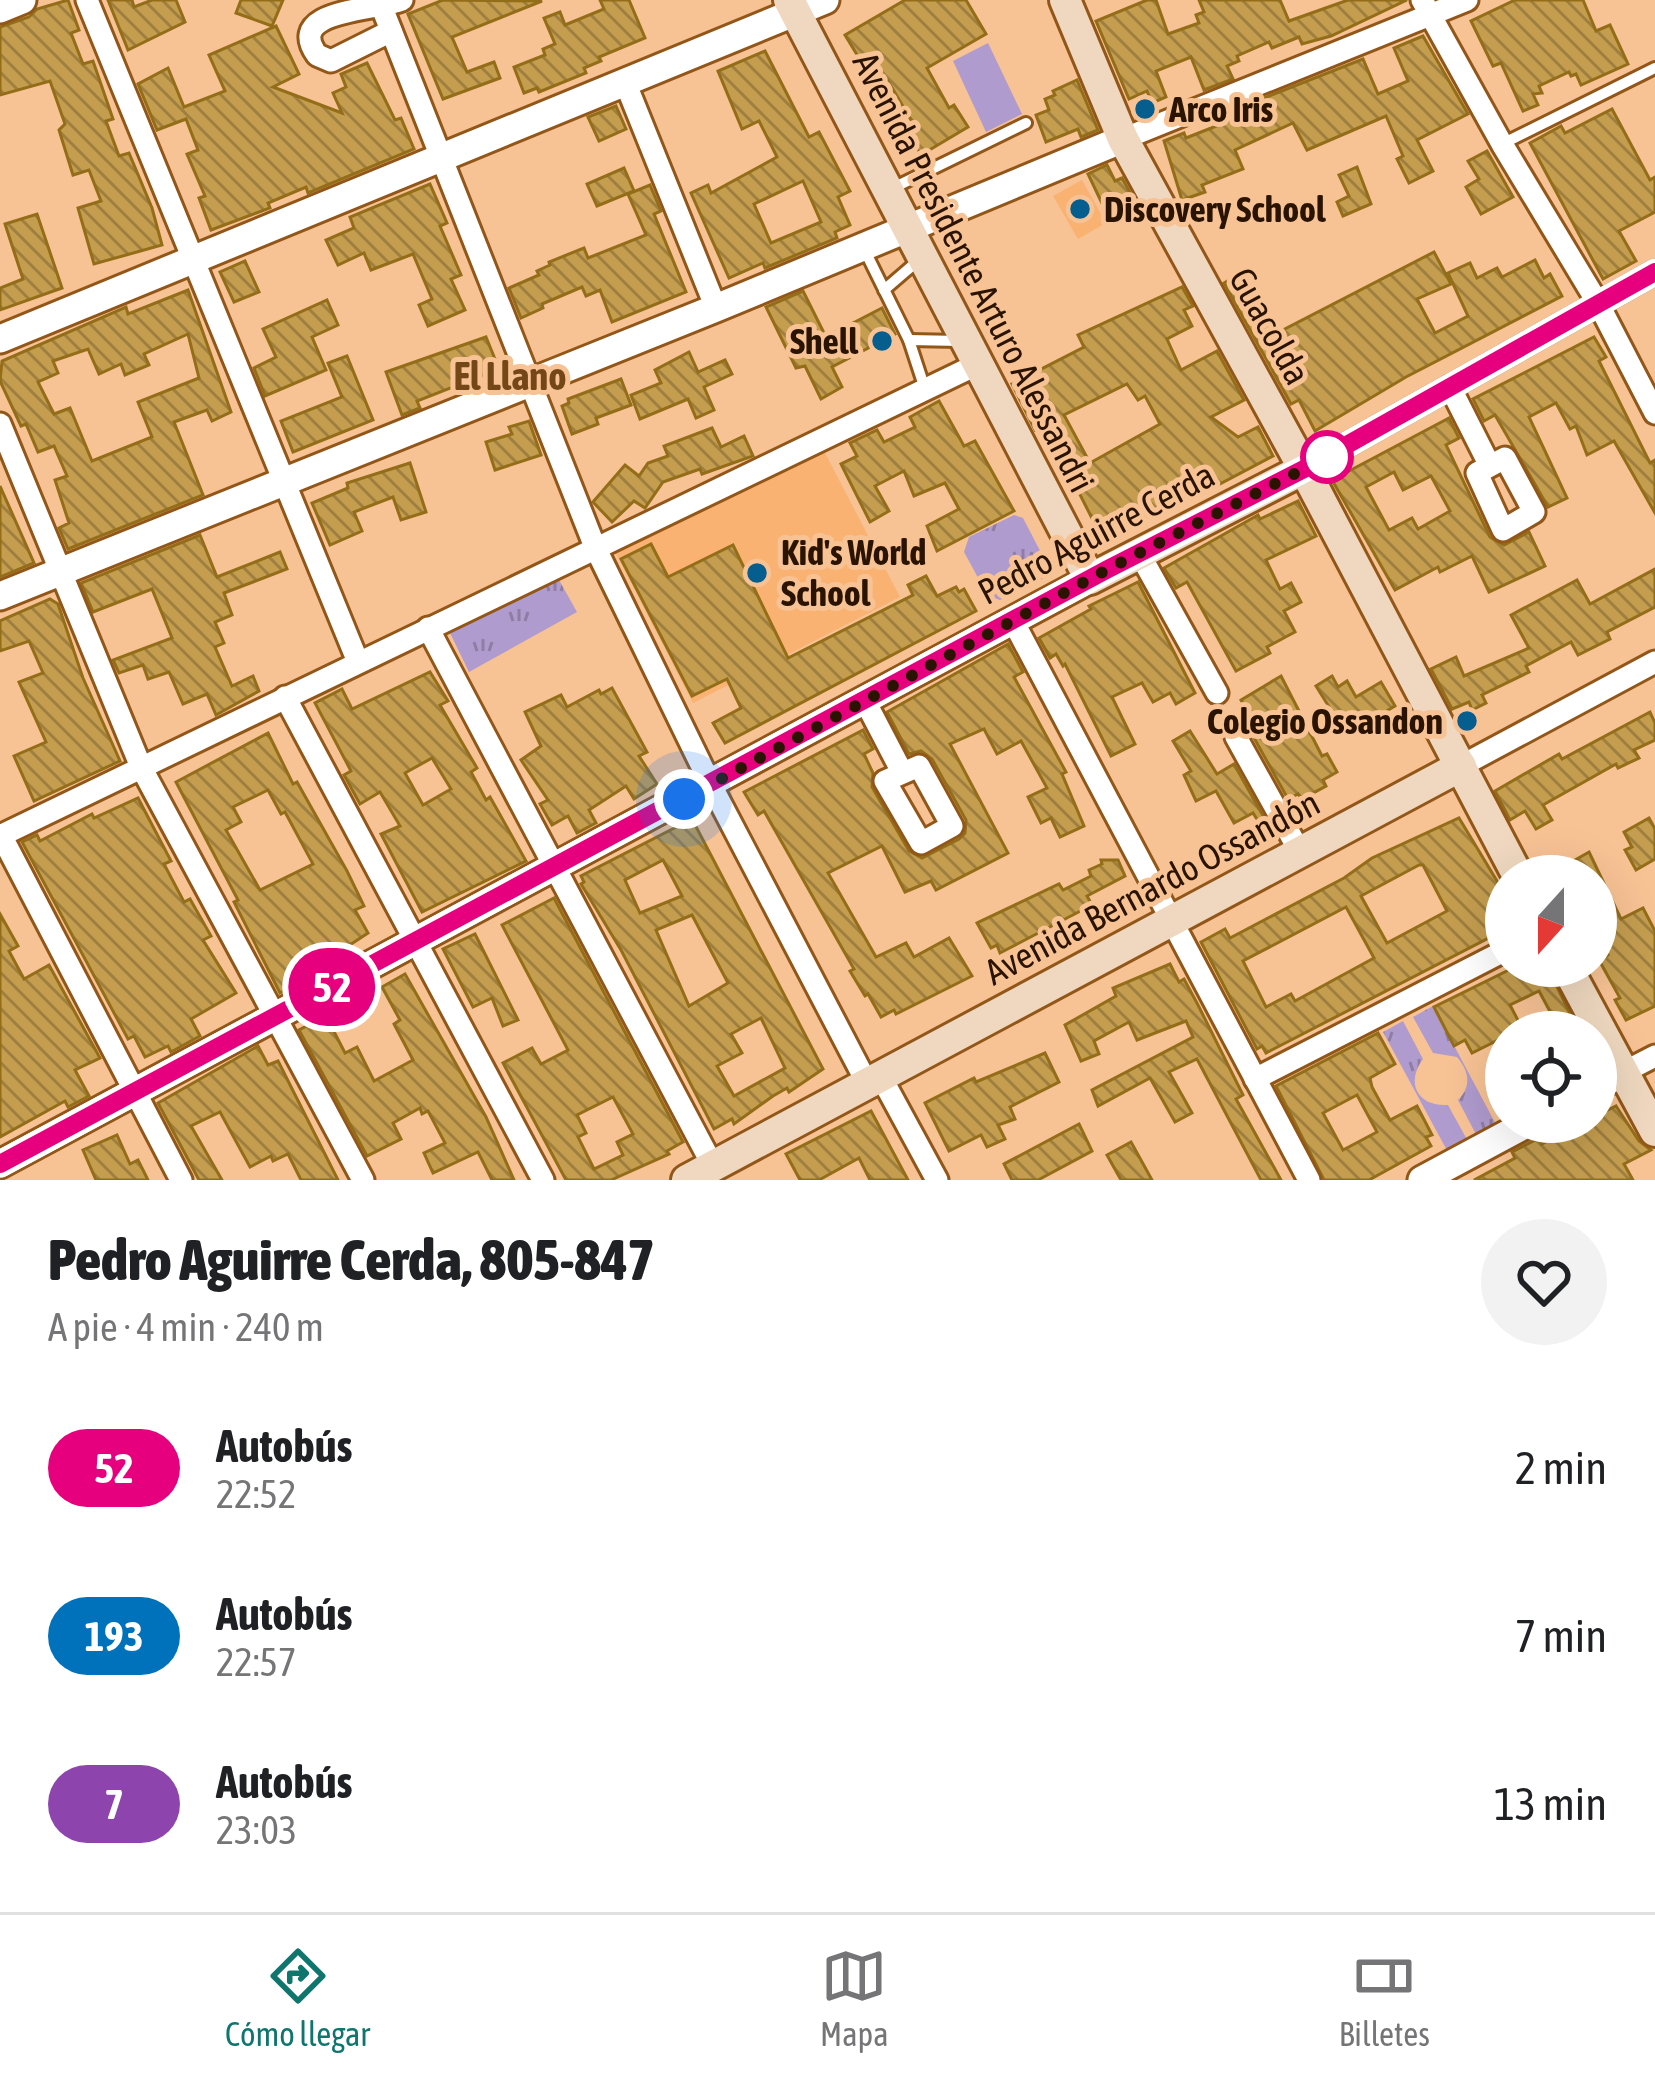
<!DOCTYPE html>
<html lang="es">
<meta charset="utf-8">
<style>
:root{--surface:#fff;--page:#f2f2f2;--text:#202124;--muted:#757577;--line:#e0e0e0;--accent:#0f766e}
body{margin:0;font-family:"Asap Condensed",sans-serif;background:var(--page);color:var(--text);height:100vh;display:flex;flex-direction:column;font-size:45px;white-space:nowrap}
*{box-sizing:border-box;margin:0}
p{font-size:39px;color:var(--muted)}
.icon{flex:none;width:66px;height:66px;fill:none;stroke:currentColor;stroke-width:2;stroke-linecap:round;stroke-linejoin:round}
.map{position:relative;height:1180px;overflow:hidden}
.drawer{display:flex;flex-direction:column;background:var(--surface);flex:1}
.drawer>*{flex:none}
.badge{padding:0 24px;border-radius:39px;font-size:42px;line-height:78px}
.needle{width:78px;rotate:201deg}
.fabs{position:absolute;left:1485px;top:855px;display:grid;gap:24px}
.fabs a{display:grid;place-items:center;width:132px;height:132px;border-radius:50%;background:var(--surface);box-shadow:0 12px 48px #0002;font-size:60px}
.you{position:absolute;width:60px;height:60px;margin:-30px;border:9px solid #fff;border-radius:50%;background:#1a73e8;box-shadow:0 0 0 18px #1a73e833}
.map>.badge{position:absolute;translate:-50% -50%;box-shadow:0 0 0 6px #fff}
.round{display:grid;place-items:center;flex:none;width:126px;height:126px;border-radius:63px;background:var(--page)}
.headline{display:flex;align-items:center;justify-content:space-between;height:204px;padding:0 48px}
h1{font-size:57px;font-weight:800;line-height:90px}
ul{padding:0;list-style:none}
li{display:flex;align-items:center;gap:36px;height:168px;padding:0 48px}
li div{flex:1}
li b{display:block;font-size:45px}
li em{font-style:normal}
li .badge{min-width:132px;font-weight:700;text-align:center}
.tab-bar{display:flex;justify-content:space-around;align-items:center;height:168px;border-top:3px solid var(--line);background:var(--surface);font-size:33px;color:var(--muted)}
.tab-bar a{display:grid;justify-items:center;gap:6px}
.tab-bar .active{color:var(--accent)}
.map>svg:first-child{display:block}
.built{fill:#f9b271}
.grass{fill:url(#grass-tufts)}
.pitch{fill:#af9bcd}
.building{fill:url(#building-back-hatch);stroke:#936d18;stroke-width:3;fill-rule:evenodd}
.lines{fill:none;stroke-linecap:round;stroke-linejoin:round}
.service-casing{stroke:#925718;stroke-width:16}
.minor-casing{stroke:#925718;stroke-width:27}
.tertiary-casing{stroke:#925718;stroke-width:33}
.secondary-casing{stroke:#925718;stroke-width:36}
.service{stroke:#fff;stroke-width:10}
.minor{stroke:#fff;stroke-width:21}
.tertiary{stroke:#fff;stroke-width:27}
.secondary{stroke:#efd8bf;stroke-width:30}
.line-casing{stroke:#fff;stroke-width:27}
.line{stroke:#e6007e;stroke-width:18}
.walk{stroke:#2a1300;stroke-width:12;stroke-dasharray:0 21.6}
.poi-dot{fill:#065e8f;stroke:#f7c294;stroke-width:4.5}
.stop-dot{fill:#fff;stroke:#e6007e;stroke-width:6}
.labels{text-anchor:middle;stroke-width:10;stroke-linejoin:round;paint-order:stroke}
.poi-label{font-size:36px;font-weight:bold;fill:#2a1300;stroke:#f7c294;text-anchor:start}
.street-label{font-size:36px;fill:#2a1300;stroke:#f7c294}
.neighbourhood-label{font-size:39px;font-weight:bold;fill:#744719;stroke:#f7c294}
</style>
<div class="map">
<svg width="1655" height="1180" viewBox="0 0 1655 1180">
<defs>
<pattern id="grass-tufts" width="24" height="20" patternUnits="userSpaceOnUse" patternTransform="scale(3)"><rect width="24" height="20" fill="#af9bcd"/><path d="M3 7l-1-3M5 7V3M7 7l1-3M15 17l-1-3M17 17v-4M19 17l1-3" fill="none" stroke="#8f7da4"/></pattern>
<pattern id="building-back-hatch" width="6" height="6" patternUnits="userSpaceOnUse" patternTransform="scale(3)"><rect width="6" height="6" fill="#c49d4f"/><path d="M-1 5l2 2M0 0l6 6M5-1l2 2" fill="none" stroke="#9f7f3f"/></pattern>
</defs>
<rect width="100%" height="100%" fill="#f7c294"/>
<g class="built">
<path d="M1082 180 1106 223 1078 239 1053 196Z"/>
<path d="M823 449 900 597 693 703 614 550Z"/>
</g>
<g class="grass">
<path d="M1014 515 1023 518 1048 566 1046 577 1000 600 988 596 964 552 969 537Z"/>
<path d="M559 580 577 612 469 672 450 633Z"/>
<path d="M1433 1006 1499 1130 1479 1140 1458 1100C1472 1086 1469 1071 1457 1057L1433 1053 1413 1017Z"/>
<path d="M1403 1021 1423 1059C1405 1083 1418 1107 1448 1105L1470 1145 1450 1156 1383 1032Z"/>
</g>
<path class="pitch" d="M988 43 1022 114 986 132 953 61Z"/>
<g class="building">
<path d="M68 0 79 30 71 33 83 64 93 61 113 119 106 121 119 156 129 153 152 208 162 245 94 264 78 208 101 201 89 170 73 175 59 130 65 124 50 81 0 95V27L29 17 37 9Z"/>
<path d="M108 0H132L134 7 152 0H176L185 22 128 50Z"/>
<path d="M241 0H283L272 26 236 13Z"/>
<path d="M443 0 542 1 452 37 467 72 494 62 500 78 443 99 408 14Z"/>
<path d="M600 0H629L645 38 599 57 601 61 584 68 586 73 539 92 537 88 524 93 514 67 545 55 543 49 555 44 544 18 560 12 565 25 604 9Z"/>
<path d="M905 0H966L986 34 927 68 949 108 954 105 968 127 921 155 906 130 914 125 888 81 878 89 845 35Z"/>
<path d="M1147 0H1156L1168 34 1199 23 1196 15 1204 12 1199 0H1280L1289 21 1348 0H1407L1331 36 1302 44 1299 37 1272 48 1269 42 1237 56 1239 61 1227 66 1233 79 1204 90 1191 57 1156 71 1166 97 1152 103 1147 91 1129 99 1096 21Z"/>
<path d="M1515 0H1583L1596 31 1610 25 1628 64 1581 85 1576 74 1571 76 1569 72 1539 86 1542 93 1533 94 1538 105 1523 111 1501 63 1493 66 1471 21Z"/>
<path d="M276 26 299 74 273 87 342 113 333 93 346 87 341 74 367 63 395 120 401 118 414 149 308 193 306 187 268 203 270 208 211 230 199 198 205 196 187 154 198 150 186 119 157 130 138 84 168 68 184 107 225 91 209 55Z"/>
<path d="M1423 36 1468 114 1417 140 1433 171 1409 183 1397 159 1403 156 1386 116 1307 150 1293 123 1235 150 1243 169 1202 185 1205 192 1182 200 1164 141 1184 133 1186 138 1239 117 1261 107 1258 101 1269 96 1363 59 1378 94 1408 81 1394 48Z"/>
<path d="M765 51 809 137 819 132 850 191 838 197 850 225 835 232 837 238 765 268 763 263 729 278 691 193 708 185 711 193 777 157 759 121 742 129 718 71ZM803 181 821 222 771 243 754 204Z"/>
<path d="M1077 80 1098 130 1081 137 1078 129 1046 142 1036 115 1049 110 1045 99 1055 95 1053 91Z"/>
<path d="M616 106 626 129 599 141 588 117Z"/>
<path d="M1612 109 1650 180 1655 177V212L1619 231 1636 261 1603 279 1530 143 1561 126 1565 133Z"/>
<path d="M1487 151 1513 197 1481 214 1466 187 1479 179 1468 161Z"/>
<path d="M1107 165 1115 181 1122 178 1136 203 1108 216 1088 174Z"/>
<path d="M1357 167 1371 204 1343 216 1337 202 1349 196 1339 175Z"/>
<path d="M624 168 634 191 597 206 587 184Z"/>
<path d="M430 184 447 223 440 226 461 275 451 279 465 310 428 326 419 305 432 299 413 254 371 270 364 253 338 265 326 240 354 228 350 217Z"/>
<path d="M650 185 661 211 654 214 686 292 612 322 600 290 586 296 582 287 542 304 543 308 521 318 509 288 539 275 537 271 550 265 549 262 584 248 588 258 646 235 628 194Z"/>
<path d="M37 214 62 288 0 310V288L23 279 5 224Z"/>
<path d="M1434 252 1451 284 1417 299 1435 333 1468 316 1448 273 1470 263 1477 278 1497 268 1502 277 1535 260 1544 278 1550 274 1562 296 1406 377 1315 431 1299 400 1291 404 1224 283 1239 274 1275 334Z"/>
<path d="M245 261 259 292 234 302 220 272Z"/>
<path d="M1182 287 1193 306 1184 310 1192 326 1167 339 1181 370 1217 351 1244 400 1211 417 1238 437 1258 427 1273 456 1197 496 1194 491 1103 540 1066 467 1042 427 1035 430 1012 384 1084 347 1078 335ZM1127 384 1138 400 1145 396 1160 424 1090 463 1064 415Z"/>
<path d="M188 290 231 412 212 421 207 410 174 422 203 495 68 549 59 528 69 523 55 480 67 476 54 446 38 452 26 424 21 426 0 381 2 361 126 307 128 314ZM188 334 199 378 138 402 152 437 92 461 70 408 54 414 38 382 58 373 53 361 88 349 99 374 121 364 125 375 149 365 144 354Z"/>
<path d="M803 291 826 337 882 308 895 334 832 367 842 387 821 399 805 366 796 368 766 307Z"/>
<path d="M327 300 338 325 312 337 326 370 265 396 254 368 276 357 263 329Z"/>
<path d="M486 337 499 369 417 401 420 408 402 415 386 372Z"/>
<path d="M1594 337 1606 357 1599 361 1650 463 1655 460V513L1614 441 1587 455 1576 426 1570 429 1556 403 1529 417 1567 498 1548 507 1495 415 1484 421 1473 399Z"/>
<path d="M689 352 698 372 725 360 732 374 704 387 714 410 696 418 688 399 640 419 631 395 661 383 655 370Z"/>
<path d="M347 356 373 420 293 452 281 421 342 397 328 363Z"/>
<path d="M621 379 631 405 596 418 598 424 572 434 562 406 569 403 568 399Z"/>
<path d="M939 401 964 446 975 441 1014 511 937 551 927 526 959 509 945 483 914 496 904 471 875 486 889 511 870 522 841 464 857 456 850 443 877 430 884 442 915 427 910 417Z"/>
<path d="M1449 418 1459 438 1446 445 1490 537 1504 545 1529 532 1545 566 1489 592 1472 556 1440 572 1438 567 1395 590 1332 480ZM1394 472 1403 490 1431 476 1450 511 1418 529 1412 518 1389 530 1366 487Z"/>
<path d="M529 421 541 455 495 470 486 442 512 434 509 427Z"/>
<path d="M712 428 721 447 744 436 753 456 702 474 700 469 663 482 645 508 634 501 612 522 593 502 625 465 639 476 648 463 668 456 664 446Z"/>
<path d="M410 463 426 512 401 520 393 497 354 512 362 531 330 545 312 503 348 488 347 483Z"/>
<path d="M0 486 34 563 0 577Z"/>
<path d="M1298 501 1316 536 1266 560 1280 589 1291 583 1301 602 1284 611 1295 632 1267 647 1270 653 1236 671 1187 582 1176 588 1164 568 1258 515 1260 519Z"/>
<path d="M200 535 217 577 280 552 287 569 224 593 232 615 215 622 224 643 215 647 232 686 253 676 259 691 216 715 207 694 183 704 169 672 148 679 143 665 119 673 113 660 172 638 152 589 93 612 81 583Z"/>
<path d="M651 544 668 577 733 545 788 658 913 595 908 585 926 576 937 596 956 587 959 592 964 589 976 611 725 743 713 723 741 708 727 679 692 696 621 559Z"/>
<path d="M1655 569V607L1607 632 1610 639 1578 655 1571 642 1526 666 1529 672 1482 695 1486 703 1472 710 1469 702 1452 709 1431 669 1456 657 1464 676 1529 648 1511 615 1577 580 1590 604Z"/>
<path d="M1138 582 1195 693 1176 704 1170 693 1153 702 1142 683 1112 697 1135 744 1111 756 1065 664 1063 666 1056 654 1050 658 1039 638 1091 609 1089 606Z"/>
<path d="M50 599 58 604 83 678 120 761 34 801 14 756 46 742 19 682 43 673 29 641 0 651V621Z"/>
<path d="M1008 644 1023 672 1014 677 1066 772 1062 774 1084 826 1060 837 1051 818 1041 823 1028 797 1047 788 1021 741 997 754 984 729 950 744 1008 853 936 890 931 881 905 892 882 846 828 873 876 957 906 943 914 957 949 938 972 976 896 1014 894 1010 881 1017 868 994 865 996 850 971 854 969 764 811 758 815 744 792 863 730 873 749 864 754 873 773 872 787 909 851 922 858 959 839 965 833 966 820 932 759 921 751 909 754 887 712Z"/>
<path d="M430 672 448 701 440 705 477 768 471 772 486 800 490 797 526 861 422 912 381 834 400 826 380 792 360 804 344 775 351 771 315 703 342 689 352 709ZM432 758 451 789 423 805 405 773Z"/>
<path d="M1281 676 1322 756 1327 754 1337 772 1323 780 1326 786 1302 799 1298 794 1288 799 1249 729 1255 726 1241 700Z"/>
<path d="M1332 676 1338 687 1347 681 1356 697 1381 682 1395 706 1368 722 1363 712 1341 726 1316 686Z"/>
<path d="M612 688 647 752 639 756 657 784 634 799 626 786 589 810 596 823 577 833 568 816 552 825 540 804 548 800 521 760 541 746 525 712 561 695 567 707 599 690 601 694Z"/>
<path d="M1650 712 1655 723V740L1634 750 1639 758 1618 768 1616 764 1543 805 1552 820 1536 829 1525 811 1510 820 1495 791 1559 754 1562 759Z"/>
<path d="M1190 731 1217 774 1234 764 1266 821 1260 824 1253 813 1234 823 1216 791 1196 801 1184 775 1191 771 1173 741Z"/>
<path d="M268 733 293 784 297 782 347 871 364 906 355 910 368 933 330 958 333 964 280 993 234 902 238 900 176 782ZM268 790 281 814 285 812 313 864 260 890 226 830 241 822 233 807Z"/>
<path d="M138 798 171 861 164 864 184 902 190 899 211 936 203 940 236 993 191 1019 200 1036 171 1052 168 1046 145 1057 134 1036 128 1039 22 842 37 835 40 841 92 814 94 818Z"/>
<path d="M1459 818 1506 896V929L1266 1053 1262 1046 1257 1049 1201 942 1225 929 1230 938 1344 878 1372 858ZM1419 865H1423L1447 911 1387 943 1361 896ZM1346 907 1374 958 1295 1001 1291 994 1266 1007 1243 961Z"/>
<path d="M1649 818 1655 829V859L1636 870 1625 850 1632 847 1624 832Z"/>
<path d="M692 819 823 1069 789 1092 787 1088 773 1096 734 1124 732 1119 714 1129 621 950 581 884 584 882 581 876ZM663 860 682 896 640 913 625 880ZM692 915 728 983 689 1006 656 930ZM761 1018 785 1068 734 1096 717 1066 742 1053 731 1034Z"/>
<path d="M1589 852 1621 919 1643 908 1655 931V1006L1626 1020 1615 1000 1620 998 1599 960 1608 955 1596 933V876H1547Z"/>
<path d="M1101 860H1118L1125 876 1087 896 1092 905 1000 953 997 945 991 948 977 923 1059 884 1063 890 1091 876 1089 870 1102 864Z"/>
<path d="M554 898 683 1142 667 1151 669 1154 611 1180H566L503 1063 532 1048 541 1064 568 1050 502 925ZM613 1097 633 1134 617 1142 623 1155 594 1169 578 1137 586 1133 577 1115Z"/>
<path d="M0 914 18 946 9 951 24 979 49 965 100 1058 75 1070 89 1096 68 1107 65 1101 0 1137Z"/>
<path d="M475 934 518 1020 503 1026 492 998 473 1007 443 949Z"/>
<path d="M1170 964 1179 982 1184 979 1198 1005 1243 1095 1236 1099 1281 1180H1261L1197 1059 1169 1072 1192 1113 1175 1122 1150 1078 1098 1106 1092 1090 1193 1037 1186 1021 1137 1040 1129 1022 1094 1041 1099 1054 1081 1061 1065 1025 1116 996 1113 988Z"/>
<path d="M1517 966H1547L1579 1032H1561L1539 991 1510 1005 1522 1028 1506 1032V1036L1472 1053 1465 1040 1454 1046 1434 1007Z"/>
<path d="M405 974 486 1117 514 1180H492L478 1152 433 1173 424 1153 445 1143 428 1111 422 1114 420 1108 393 1123 401 1139 367 1156 299 1030 326 1016 345 1053 357 1047 374 1081 413 1060 394 1024 400 1020 382 987Z"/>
<path d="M1378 1033 1395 1064 1370 1078 1372 1087 1390 1120 1417 1106 1432 1135 1426 1137 1431 1146 1369 1180H1324L1276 1086ZM1357 1095 1377 1132 1343 1150 1323 1113Z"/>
<path d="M258 1046 268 1065 278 1061 338 1180H301L288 1154 273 1161 271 1156 250 1167 220 1112 191 1126 222 1180H199L158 1103Z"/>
<path d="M1045 1053 1059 1082 1010 1107 1015 1119 998 1125 1005 1139 987 1147 981 1135 949 1151 925 1103 974 1078 976 1082Z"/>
<path d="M1616 1106 1639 1141 1651 1150 1624 1164 1633 1180H1474L1515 1158 1512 1152 1539 1138 1542 1144 1583 1122H1596V1116Z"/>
<path d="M871 1111 908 1180H870L859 1158 819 1180H800L786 1154Z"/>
<path d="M1079 1124 1092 1151 1038 1180H1012L1004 1164Z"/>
<path d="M117 1135 130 1164 138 1160 148 1180H96L83 1150Z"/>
<path d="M1131 1142 1152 1180H1121L1107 1155Z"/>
</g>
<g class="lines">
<g class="service-casing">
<g id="service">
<path d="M1502 144 1655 68"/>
<path d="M891 189 1026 123"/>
<path d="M865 251 909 340 925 389"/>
<path d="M884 290 920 259"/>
<path d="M909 340 960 341"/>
</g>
</g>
<g class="minor-casing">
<g id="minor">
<path d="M87 0 358 662"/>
<path d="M379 0 595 547 711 785 867 1083"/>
<path d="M1422 0 1502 144 1599 305 1655 413"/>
<path d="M391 31 331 61 317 55C284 9 375 11 402 0"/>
<path d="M625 82 716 308"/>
<path d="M1123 139 1467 0"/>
<path d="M1450 387 1490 466 1477 473 1503 530 1534 512 1505 458 1490 466"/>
<path d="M0 424 141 767 363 1180"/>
<path d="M1304 469 1655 272"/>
<path d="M1139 553 1217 693"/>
<path d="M1013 621 1309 1180"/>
<path d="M428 628 713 1166"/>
<path d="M285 697 543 1180"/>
<path d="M865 701 902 772"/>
<path d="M1236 737 1300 852"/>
<path d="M919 766 952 826 921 843 885 781Z"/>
<path d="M1461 766 1655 662"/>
<path d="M1 835 181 1180"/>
<path d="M0 836 978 364"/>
<path d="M1624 1072 1655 1056"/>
<path d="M881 1077 937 1180"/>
<path d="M1255 1079 1506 950"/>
</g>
</g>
<g class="tertiary-casing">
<g id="tertiary">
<path d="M0 9 22 0"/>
<path d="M0 339 825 0"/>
<path d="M0 596 716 308 1123 139"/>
<path d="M1596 1087 1624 1072"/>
<path d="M0 1164 1090 579"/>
<path d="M1422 1180 1530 1122"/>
</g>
</g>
<g class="secondary-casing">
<g id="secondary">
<path d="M789 0 1090 579 1304 469"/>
<path d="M1065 0 1123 139 1304 469 1518 876"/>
<path d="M1566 966 1655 1131"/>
<path d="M687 1180 1461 766"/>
</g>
</g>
<use href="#service" class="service"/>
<use href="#minor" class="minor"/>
<use href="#tertiary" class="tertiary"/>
<use href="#secondary" class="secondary"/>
</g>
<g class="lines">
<g class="line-casing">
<path id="line" d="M0 1164 1108 569 1304 469 1655 272"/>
</g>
<use href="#line" class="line"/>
<path class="walk" d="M684 799 1108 569 1327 457"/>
</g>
<g class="poi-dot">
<circle cx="1145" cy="109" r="12"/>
<circle cx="1080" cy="209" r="12"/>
<circle cx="882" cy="341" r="12"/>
<circle cx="757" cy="573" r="12"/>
<circle cx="1467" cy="721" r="12"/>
</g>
<circle class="stop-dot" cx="1327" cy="457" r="24"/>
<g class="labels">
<g class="poi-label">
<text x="1169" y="122">Arco Iris</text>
<text x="1104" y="222">Discovery School</text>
<text x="858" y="354" text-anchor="end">Shell</text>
<text x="781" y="565">Kid's World<tspan x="781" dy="41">School</tspan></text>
<text x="1443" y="734" text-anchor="end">Colegio Ossandon</text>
</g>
<g class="street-label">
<text transform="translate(974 272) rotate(63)" y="13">Avenida Presidente Arturo Alessandri</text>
<text transform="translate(1270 326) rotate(61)" y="13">Guacolda</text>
<text transform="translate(1096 533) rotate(-28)" y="13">Pedro Aguirre Cerda</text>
<text transform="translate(1152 887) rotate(-28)" y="13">Avenida Bernardo Ossandón</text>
</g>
<g class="neighbourhood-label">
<text x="510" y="390">El Llano</text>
</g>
</g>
</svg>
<div class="fabs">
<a><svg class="needle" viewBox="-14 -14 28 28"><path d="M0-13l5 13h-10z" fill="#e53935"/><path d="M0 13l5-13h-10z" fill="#757577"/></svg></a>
<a><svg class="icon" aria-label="locate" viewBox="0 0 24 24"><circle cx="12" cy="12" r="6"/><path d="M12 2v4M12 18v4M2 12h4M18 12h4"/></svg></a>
</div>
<div class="you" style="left:684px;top:799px"></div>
<b class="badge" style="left:332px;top:987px;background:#e6007e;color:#fff">52</b>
</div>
<section class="drawer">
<div class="headline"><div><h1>Pedro Aguirre Cerda, 805-847</h1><p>A pie · 4 min · 240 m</p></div><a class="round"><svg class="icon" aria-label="heart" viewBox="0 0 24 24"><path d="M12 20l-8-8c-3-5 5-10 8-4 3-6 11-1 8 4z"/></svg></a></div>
<ul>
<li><span class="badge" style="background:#e6007e;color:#fff">52</span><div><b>Autobús</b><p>22:52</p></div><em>2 min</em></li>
<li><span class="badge" style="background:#0072bc;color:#fff">193</span><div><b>Autobús</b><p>22:57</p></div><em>7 min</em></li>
<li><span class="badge" style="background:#8e44ad;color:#fff">7</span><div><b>Autobús</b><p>23:03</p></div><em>13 min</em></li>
</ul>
</section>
<nav class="tab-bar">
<a class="active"><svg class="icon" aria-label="directions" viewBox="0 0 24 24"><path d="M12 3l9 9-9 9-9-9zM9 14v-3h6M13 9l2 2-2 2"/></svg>Cómo llegar</a>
<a><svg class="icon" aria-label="map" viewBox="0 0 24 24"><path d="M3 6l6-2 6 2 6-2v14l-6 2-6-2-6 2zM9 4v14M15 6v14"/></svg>Mapa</a>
<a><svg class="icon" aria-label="tickets" viewBox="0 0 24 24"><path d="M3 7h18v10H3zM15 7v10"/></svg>Billetes</a>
</nav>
